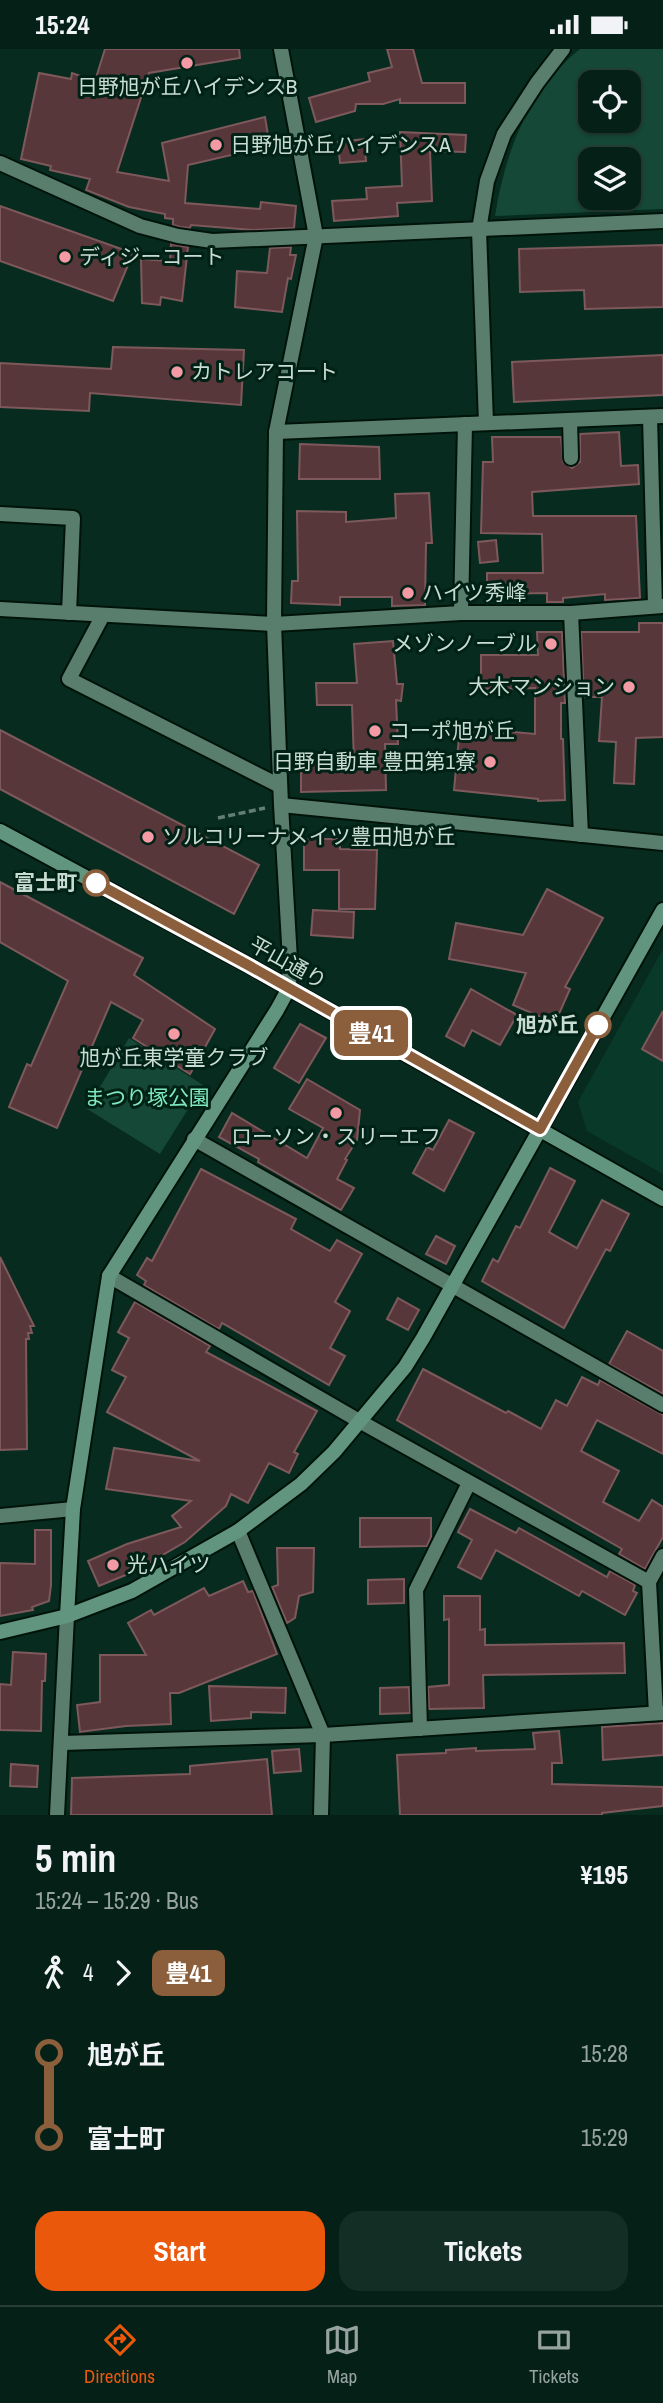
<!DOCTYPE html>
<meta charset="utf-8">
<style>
:root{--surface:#052117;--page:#132e24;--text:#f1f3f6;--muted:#97a3a1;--line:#263e36;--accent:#ea580c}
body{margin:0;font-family:"Archivo Narrow","Noto Sans JP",sans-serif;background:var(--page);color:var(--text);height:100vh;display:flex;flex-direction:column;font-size:26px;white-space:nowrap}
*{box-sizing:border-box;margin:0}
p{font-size:23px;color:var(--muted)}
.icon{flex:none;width:38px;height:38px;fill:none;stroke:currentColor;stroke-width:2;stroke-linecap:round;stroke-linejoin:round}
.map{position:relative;height:1766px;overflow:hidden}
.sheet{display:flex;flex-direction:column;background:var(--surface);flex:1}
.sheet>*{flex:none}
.badge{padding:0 14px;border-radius:10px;font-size:24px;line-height:46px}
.buttons{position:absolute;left:578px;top:21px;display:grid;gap:14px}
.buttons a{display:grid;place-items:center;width:63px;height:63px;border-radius:14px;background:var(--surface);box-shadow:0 2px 5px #0004,0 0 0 2px var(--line);font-size:35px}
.map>.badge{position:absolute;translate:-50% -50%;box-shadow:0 0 0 4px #fff}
.legs{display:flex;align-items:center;gap:10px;height:77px;padding:0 35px;font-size:23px}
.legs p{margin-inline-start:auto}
.head{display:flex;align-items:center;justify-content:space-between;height:119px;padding:0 35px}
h1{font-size:38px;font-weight:700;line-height:52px}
.primary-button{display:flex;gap:14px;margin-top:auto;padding:14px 35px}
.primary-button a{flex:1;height:80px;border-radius:21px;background:var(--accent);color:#fff;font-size:28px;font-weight:700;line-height:80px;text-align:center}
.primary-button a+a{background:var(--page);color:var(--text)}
ul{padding:0 35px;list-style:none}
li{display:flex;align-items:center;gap:24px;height:84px;font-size:26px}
li i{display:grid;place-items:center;width:10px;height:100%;margin:0 9px;background:currentColor}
li i::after{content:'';width:18px;height:18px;margin:-9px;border:5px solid;border-radius:50%;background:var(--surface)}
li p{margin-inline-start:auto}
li:first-child i{background:linear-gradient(#0000 50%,currentColor 0)}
li:last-child i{background:linear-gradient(currentColor 50%,#0000 0)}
.status{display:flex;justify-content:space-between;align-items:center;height:49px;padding:0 35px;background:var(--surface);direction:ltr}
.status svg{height:19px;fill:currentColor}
.tab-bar{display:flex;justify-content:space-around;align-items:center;height:98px;border-top:2px solid var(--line);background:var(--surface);font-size:19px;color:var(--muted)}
.tab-bar a{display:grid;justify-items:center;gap:4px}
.tab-bar .on{color:var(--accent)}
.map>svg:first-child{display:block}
.built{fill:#093929}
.green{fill:#154836;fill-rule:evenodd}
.building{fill:#58373b;stroke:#7d595c;stroke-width:2}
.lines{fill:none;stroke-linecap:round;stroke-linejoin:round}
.street-casing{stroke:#00130a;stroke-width:18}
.secondary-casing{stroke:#00130a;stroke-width:18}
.path{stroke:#637f74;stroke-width:3.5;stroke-dasharray:7 3.5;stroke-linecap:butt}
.street{stroke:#5a7e6e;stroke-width:14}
.secondary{stroke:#62957f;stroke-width:14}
.line-1-casing{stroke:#fff;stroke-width:16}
.line-1{stroke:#8b5e3c;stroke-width:10}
.poi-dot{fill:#f49aa5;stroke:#002216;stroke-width:2.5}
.stop-1-dot{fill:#fff;stroke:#8b5e3c;stroke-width:3.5}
.labels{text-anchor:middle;stroke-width:6;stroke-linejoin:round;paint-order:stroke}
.poi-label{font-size:21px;fill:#c9dcd3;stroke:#002216;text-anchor:start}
.stop-label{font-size:21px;font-weight:bold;fill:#c9dcd3;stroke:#002216;text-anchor:end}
.street-label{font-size:21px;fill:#c9dcd3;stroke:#002216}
.park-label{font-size:21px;fill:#7fe8be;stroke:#002216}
</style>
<div class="status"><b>15:24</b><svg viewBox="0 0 49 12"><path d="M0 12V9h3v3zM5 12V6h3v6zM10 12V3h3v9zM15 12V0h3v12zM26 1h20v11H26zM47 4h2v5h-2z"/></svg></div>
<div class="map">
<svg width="663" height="1766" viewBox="0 0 663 1766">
<rect width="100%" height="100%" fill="#072c1f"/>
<path class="built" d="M663 900V1125L587 1082 578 1053Z"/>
<g class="green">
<path d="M580 0H663V160L495 167C505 104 528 41 580 0ZM590 33H628V72H590ZM590 110H628V149H590Z"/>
<path d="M129 989 203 1036 160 1105 87 1060Z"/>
</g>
<g class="building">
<path d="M105 0H239L240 9 149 24 117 123 169 132 162 94 265 68 268 86 264 87 266 98 188 116 185 154 260 160 261 153 296 157 294 179 253 181 191 176 190 179 180 178 173 176V170L165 169V165L129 158 86 141 90 130 50 121 51 117 21 110 39 24 71 30 72 24 95 32Z"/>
<path d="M387 0H413L422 34H465V54H400V50L383 55H356L355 62 316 73 309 49 370 32 368 24 392 18Z"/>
<path d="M400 83 466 86 465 103 430 102 432 152 397 154 398 167 334 172 332 152 367 150 366 139 402 137Z"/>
<path d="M364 90 366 112 340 114 338 93Z"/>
<path d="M0 157 133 204 113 252 0 212Z"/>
<path d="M171 195 188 198 182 252 161 248 160 256 142 254 141 210 170 212Z"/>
<path d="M663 196V258L585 260 584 241 520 243 519 200Z"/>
<path d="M291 198 290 206H296L291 230 288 229 282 263 235 258 237 222 267 224 270 199Z"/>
<path d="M113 298 244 301 241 356 90 344 89 362 0 358V314L111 320Z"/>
<path d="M663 306V346L514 353 512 313Z"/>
<path d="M619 383 621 417 638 416 639 435 532 443 533 467H636L640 549 605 551V545L563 549V553H547V544L487 545V524H543L542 485 481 484 483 413H493L492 388H561L563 413 572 419 580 413V385Z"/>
<path d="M300 395 379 398 380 430H299Z"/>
<path d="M429 444 432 494H426L425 556 392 557V548H340V556L291 554 292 532H298L297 462 346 463V473L396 469 395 445Z"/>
<path d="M496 491 498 512 480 514 478 493Z"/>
<path d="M639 574H663V688L636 689 634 735 614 734 616 693 599 692 602 648H584L581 583H639Z"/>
<path d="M537 583H562L565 654H561V690H563L565 751 538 752V750L454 741 460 678 535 685V639L481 640V606H538Z"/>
<path d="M393 592 397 635H403L401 652 396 651 398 695H385L386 741 301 743V714L354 713 352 656H317L316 634H357L354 595Z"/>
<path d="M0 681 259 816 234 865 0 740Z"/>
<path d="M304 790H340V800L377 801 375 860H339V821H304Z"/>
<path d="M0 833 143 909 134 926 215 980 190 1025 133 989 143 971 111 953 57 1079 9 1058 27 1015 31 1017 68 932 0 893Z"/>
<path d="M547 840 603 869 565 938 570 940 555 974 513 956 526 924 449 910 456 874 523 886Z"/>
<path d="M313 861 354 863 353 889 311 886Z"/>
<path d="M471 940 517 966 500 996 472 981 464 997 446 987Z"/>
<path d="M663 962V1012L642 1000Z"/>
<path d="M300 975 326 989 299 1034 274 1019Z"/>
<path d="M307 1030 360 1061 357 1091 345 1110 347 1111 337 1130 354 1139 341 1161 258 1113 259 1110 219 1088 232 1064 307 1109 323 1079 289 1060Z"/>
<path d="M449 1071 474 1084 444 1142 413 1124 427 1098 433 1101Z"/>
<path d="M550 1119 575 1132 549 1183 577 1199 602 1151 629 1165 610 1202 606 1200 564 1279 482 1232 493 1210 498 1213 516 1177 520 1179Z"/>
<path d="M201 1120 296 1170 291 1180 330 1202 337 1191 362 1205 335 1253 350 1262 330 1299 345 1307 329 1336 222 1274 219 1280 144 1236 146 1232 137 1226 147 1209 152 1212Z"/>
<path d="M436 1187 455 1197 446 1215 426 1205Z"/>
<path d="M0 1208 34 1277H30L32 1284H28L29 1290H26L27 1400 0 1401Z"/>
<path d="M398 1249 419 1261 408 1281 387 1270Z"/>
<path d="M135 1253 210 1297 206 1303 208 1304 317 1362 294 1403 298 1405 289 1424 269 1414 248 1454 231 1445 226 1457 185 1493 133 1523 99 1537 88 1512 127 1495 181 1478 172 1467 191 1452 106 1440 114 1399 200 1412 107 1363 126 1328 112 1321 129 1289 118 1283Z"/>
<path d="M627 1282 663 1302V1345L609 1315Z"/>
<path d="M423 1320 506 1364 508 1362 541 1380 556 1351 567 1357 582 1328 598 1336 600 1331 663 1366V1405L597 1371 581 1402 619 1422 603 1453 639 1472 652 1451 663 1458V1488L645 1520 619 1505 622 1500 397 1371Z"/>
<path d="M470 1460 516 1484 519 1479 607 1528 610 1522 635 1536 633 1542 637 1544 625 1566 582 1542 579 1547 496 1501 481 1530 458 1518 472 1491 458 1483Z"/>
<path d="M360 1469H431V1488L427 1497 360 1498Z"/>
<path d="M35 1481H51V1536L49 1552 32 1558 33 1561 0 1567V1514L35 1515Z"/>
<path d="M277 1499H314L313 1543 299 1547 295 1569 287 1574 272 1538 278 1536Z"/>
<path d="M404 1530V1554L368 1555V1531Z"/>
<path d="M243 1532 248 1543 253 1542 277 1605 179 1644H170L171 1675 126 1677 80 1683 77 1656 100 1653V1606H146L128 1574 151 1561 154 1566 204 1539 209 1547Z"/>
<path d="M444 1547H480V1581L485 1580V1596L624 1594 625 1624 483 1626 484 1659 429 1660 428 1638 449 1636V1570L444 1571Z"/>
<path d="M13 1603 46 1605 45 1632H42L41 1682 0 1681V1635L11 1636Z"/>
<path d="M209 1637 286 1639 285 1664 251 1663V1669L211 1672Z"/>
<path d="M409 1638 410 1664 380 1665V1639Z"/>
<path d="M663 1674V1706L603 1711 602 1678Z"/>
<path d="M559 1682 562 1714H552V1735L663 1738V1757L602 1764V1766H400L397 1706 446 1704V1701L476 1699V1702L535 1700 533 1684Z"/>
<path d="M299 1700 301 1722 274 1724 272 1702Z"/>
<path d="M267 1710 272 1766H71L72 1729 190 1725V1717Z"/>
<path d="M11 1715 38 1717 37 1738 10 1737Z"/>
</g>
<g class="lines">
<g class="street-casing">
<g id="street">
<path d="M281 0 316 187 276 383 274 575 281 756 290 911 289 939"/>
<path d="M0 114 140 177 178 187 212 192 663 172"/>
<path d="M650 368 655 557"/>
<path d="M570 371 571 409"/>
<path d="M486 374 479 181 487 132 504 85 537 34 563 0"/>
<path d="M276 383 663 367"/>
<path d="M0 465 73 469 69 564"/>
<path d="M0 560 274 575 461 564H571L663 557"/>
<path d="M461 564 465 375"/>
<path d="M571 564 581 786"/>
<path d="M103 566 69 630 280 737"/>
<path d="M281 756 663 794"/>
<path d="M194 1090 663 1356"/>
<path d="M109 1227 361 1373 649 1533"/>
<path d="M0 1467 73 1460"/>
<path d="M238 1482 323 1686 321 1766"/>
<path d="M656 1664 649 1533 663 1507"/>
<path d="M420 1680 416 1541 469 1434"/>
<path d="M62 1694 323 1686 663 1664"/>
<path d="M57 1766 67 1567"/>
</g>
</g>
<g class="secondary-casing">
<g id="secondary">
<path d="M0 782 248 916 663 1150"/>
<path d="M67 1567 73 1460 109 1227 277 961 289 939"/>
<path d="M0 1583 67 1567 132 1542 238 1482 301 1435 334 1403 405 1318 423 1289 663 861"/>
</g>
</g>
<path class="path" d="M218 769 265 759"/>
<use href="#street" class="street"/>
<use href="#secondary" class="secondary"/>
</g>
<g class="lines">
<g class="line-1-casing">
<path id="line-1" d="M96 834 248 916 540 1080 598 976"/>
</g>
<use href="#line-1" class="line-1"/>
</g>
<g class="poi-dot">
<circle cx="187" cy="14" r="7"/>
<circle cx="216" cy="96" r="7"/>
<circle cx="65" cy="208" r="7"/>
<circle cx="177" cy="323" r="7"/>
<circle cx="408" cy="544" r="7"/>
<circle cx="551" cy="595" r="7"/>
<circle cx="629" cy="638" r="7"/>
<circle cx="375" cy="682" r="7"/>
<circle cx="490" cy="713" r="7"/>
<circle cx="148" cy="788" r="7"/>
<circle cx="174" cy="985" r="7"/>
<circle cx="336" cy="1064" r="7"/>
<circle cx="113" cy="1516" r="7"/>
</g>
<g class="stop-1-dot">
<circle cx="96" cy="834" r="12"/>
<circle cx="598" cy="976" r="12"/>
</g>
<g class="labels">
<g class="poi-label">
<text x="187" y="45" text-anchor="middle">日野旭が丘ハイデンスB</text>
<text x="230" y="103">日野旭が丘ハイデンスA</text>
<text x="79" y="215">ディジーコート</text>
<text x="191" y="330">カトレアコート</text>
<text x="422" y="551">ハイツ秀峰</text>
<text x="537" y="602" text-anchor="end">メゾンノーブル</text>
<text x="615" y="645" text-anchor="end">大木マンション</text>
<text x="389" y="689">コーポ旭が丘</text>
<text x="476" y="720" text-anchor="end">日野自動車 豊田第1寮</text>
<text x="162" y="795">ソルコリーナメイツ豊田旭が丘</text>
<text x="174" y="1016" text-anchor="middle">旭が丘東学童クラブ</text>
<text x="336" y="1095" text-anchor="middle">ローソン・スリーエフ</text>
<text x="127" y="1523">光ハイツ</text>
</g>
<g class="stop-label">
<text x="77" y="841">富士町</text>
<text x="579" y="983">旭が丘</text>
</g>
<g class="street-label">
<text transform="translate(288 914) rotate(29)" y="7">平山通り</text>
</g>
<g class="park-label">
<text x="147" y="1056">まつり塚公園</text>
</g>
</g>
</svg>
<div class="buttons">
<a><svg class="icon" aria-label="locate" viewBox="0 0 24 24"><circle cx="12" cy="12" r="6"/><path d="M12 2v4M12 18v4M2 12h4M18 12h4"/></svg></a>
<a><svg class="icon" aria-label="layers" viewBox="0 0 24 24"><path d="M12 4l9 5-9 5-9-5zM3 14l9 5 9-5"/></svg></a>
</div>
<b class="badge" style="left:371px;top:984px;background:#8b5e3c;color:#fff">豊41</b>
</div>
<section class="sheet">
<div class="head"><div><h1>5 min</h1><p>15:24 – 15:29 · Bus</p></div><b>¥195</b></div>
<div class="legs"><svg class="icon" aria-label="walk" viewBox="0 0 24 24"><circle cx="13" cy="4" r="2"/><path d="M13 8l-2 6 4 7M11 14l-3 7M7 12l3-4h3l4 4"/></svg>4<svg class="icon" aria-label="forward" viewBox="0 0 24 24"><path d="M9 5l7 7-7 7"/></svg><b class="badge" style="background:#8b5e3c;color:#fff">豊41</b></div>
<ul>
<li><i style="color:#8b5e3c"></i><b>旭が丘</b><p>15:28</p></li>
<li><i style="color:#8b5e3c"></i><b>富士町</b><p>15:29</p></li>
</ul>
<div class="primary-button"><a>Start</a><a>Tickets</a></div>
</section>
<nav class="tab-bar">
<a class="on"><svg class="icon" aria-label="directions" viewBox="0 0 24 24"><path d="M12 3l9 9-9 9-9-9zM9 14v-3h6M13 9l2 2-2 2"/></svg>Directions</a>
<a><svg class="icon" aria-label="map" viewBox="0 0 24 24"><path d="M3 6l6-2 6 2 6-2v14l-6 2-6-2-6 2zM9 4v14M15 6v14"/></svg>Map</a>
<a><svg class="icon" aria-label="tickets" viewBox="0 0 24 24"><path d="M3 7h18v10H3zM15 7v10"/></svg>Tickets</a>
</nav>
